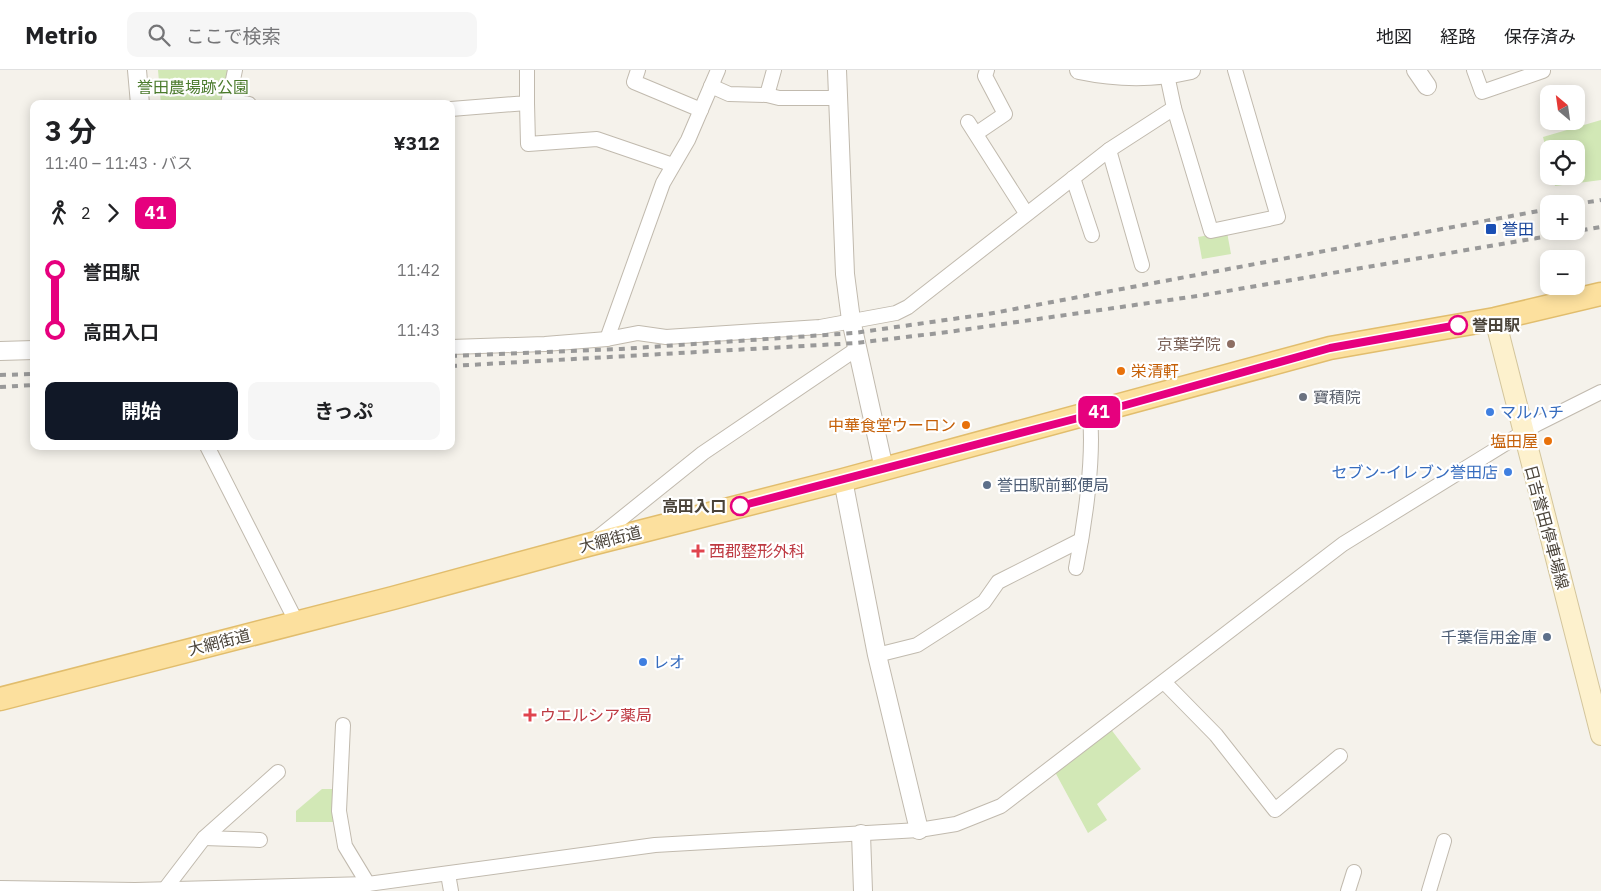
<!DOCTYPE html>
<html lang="ja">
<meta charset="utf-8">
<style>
:root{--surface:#fff;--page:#f6f6f6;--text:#202124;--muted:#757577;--line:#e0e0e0;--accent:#111827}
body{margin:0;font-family:"IBM Plex Sans","Noto Sans JP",sans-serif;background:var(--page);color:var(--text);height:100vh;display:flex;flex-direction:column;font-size:19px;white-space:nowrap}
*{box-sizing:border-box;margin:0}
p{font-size:16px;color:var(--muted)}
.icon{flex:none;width:28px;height:28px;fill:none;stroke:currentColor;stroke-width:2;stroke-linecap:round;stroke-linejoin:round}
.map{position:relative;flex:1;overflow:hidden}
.details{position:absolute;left:30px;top:30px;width:425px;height:350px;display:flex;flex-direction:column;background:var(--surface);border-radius:10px;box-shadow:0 2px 12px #0003}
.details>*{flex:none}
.badge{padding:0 10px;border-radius:8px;font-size:18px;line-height:32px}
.needle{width:32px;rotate:331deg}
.buttons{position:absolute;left:1540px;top:15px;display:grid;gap:10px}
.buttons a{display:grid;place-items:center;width:45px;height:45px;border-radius:10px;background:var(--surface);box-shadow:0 2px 12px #0003;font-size:25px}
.map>.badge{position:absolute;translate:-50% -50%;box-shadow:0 0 0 2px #fff}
.legs{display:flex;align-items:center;gap:8px;height:55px;padding:0 15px;font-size:16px}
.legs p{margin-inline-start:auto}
.headline{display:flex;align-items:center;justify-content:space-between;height:85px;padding:0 15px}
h1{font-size:28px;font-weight:700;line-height:38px}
.action{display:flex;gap:10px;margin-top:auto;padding:10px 15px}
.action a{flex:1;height:58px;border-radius:10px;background:var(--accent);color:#fff;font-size:20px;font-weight:700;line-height:58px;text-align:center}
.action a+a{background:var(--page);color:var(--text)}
ul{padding:0 15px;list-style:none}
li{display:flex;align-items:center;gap:18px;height:60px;font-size:19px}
li i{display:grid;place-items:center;width:8px;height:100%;margin:0 6px;background:currentColor}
li i::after{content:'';width:12px;height:12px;margin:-6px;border:4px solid;border-radius:50%;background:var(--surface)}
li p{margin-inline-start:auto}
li:first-child i{background:linear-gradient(#0000 50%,currentColor 0)}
li:last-child i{background:linear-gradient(currentColor 50%,#0000 0)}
header{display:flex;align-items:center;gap:30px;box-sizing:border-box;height:70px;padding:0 25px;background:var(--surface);border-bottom:1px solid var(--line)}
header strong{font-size:24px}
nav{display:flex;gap:28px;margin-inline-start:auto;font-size:18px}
.search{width:350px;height:45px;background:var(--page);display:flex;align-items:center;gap:12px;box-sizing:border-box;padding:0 18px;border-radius:10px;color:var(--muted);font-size:19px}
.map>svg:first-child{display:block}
.green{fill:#d2e8b6}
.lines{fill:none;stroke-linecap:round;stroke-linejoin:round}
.minor-casing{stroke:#c1baae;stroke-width:16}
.tertiary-casing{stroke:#c1baae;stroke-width:20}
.secondary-casing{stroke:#d3c59c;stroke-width:22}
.primary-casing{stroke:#e1bd6d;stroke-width:25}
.minor{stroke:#fff;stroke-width:14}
.tertiary{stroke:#fff;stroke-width:18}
.secondary{stroke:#fdf1cd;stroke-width:20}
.primary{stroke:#fce09e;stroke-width:22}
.rail{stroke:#999;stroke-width:4;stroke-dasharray:6 6;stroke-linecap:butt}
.line-1-casing{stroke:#fff;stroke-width:11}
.line-1{stroke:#e6007e;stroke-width:8}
.transit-dot{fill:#1a4fb4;stroke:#fff;stroke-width:2}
.stop-1-dot{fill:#fff;stroke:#e6007e;stroke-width:2.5}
.education-dot{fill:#8d6e63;stroke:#fff;stroke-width:2}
.food-dot{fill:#e8710a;stroke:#fff;stroke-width:2}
.worship-dot{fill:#6b7280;stroke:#fff;stroke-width:2}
.shop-dot{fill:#3f7fe0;stroke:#fff;stroke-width:2}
.service-dot{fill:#5c6f8a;stroke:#fff;stroke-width:2}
.health-dot{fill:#e0444e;stroke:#fff;stroke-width:2}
.labels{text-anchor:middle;stroke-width:4.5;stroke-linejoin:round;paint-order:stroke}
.park-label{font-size:16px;fill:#4b7b2d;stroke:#fff}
.transit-label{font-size:16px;fill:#164399;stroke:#fff;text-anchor:start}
.stop-label{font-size:16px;font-weight:bold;fill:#4a4339;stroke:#fff;text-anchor:start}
.education-label{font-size:16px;fill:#785e54;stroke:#fff;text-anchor:end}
.food-label{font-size:16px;fill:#c56008;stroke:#fff;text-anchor:end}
.worship-label{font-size:16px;fill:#5b616d;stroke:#fff;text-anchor:start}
.shop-label{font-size:16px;fill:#366cbe;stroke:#fff;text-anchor:start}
.service-label{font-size:16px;fill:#4e5e75;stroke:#fff;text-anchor:start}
.street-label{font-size:16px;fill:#4a4339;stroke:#fff}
.health-label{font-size:16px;fill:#be3a42;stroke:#fff;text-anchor:start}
</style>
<header>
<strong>Metrio</strong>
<div class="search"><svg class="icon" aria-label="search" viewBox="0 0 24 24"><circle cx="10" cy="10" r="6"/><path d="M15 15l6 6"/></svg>ここで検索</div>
<nav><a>地図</a><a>経路</a><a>保存済み</a></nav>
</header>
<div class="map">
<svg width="1601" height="821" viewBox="0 0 1601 821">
<rect width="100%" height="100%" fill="#f5f2eb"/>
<g class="green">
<path d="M158 0H230L223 34H161Z"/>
<path d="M1601 50V110L1555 116 1553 106H1576V79H1549V91L1543 67Z"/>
<path d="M1227 162 1231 184 1202 189 1198 167Z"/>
<path d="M1110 658 1141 699 1097 734 1107 750 1088 763 1055 702Z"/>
<path d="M322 719H336L335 752H296V741Z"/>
</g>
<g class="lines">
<g class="minor-casing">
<g id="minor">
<path d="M638 0 634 12 701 40"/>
<path d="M1474 0 1482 22 1543 1"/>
<path d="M711 16 729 24 767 25 779 28H838"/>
<path d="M767 25 774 0"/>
<path d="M229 31 249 34"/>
<path d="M527 33 528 74 597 69 673 95"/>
<path d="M228 34 235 0"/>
<path d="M1174 38 1211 161 1278 147 1235 0"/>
<path d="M451 39 527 33V0"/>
<path d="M968 52 1026 143"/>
<path d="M977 63 1005 44 985 6 987 0"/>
<path d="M1109 80 1142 195"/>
<path d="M1073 108 1092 165"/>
<path d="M607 269 663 113 688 70 718 0"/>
<path d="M451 277 545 274 607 269 638 263 666 267 820 257 896 243 908 237 1109 80 1174 38 1167 5"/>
<path d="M207 376 297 553"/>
<path d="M596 469 703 383 858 278"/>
<path d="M1076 498C1085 453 1094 390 1090 345"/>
<path d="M877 585 917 575 984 532 998 512 1081 470"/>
<path d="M1164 612 1216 665 1275 740 1340 686"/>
<path d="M343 655 339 741 345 776 368 814"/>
<path d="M204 768 260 770"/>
<path d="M448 804 451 821"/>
<path d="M0 818 135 820 368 814 655 775 919 760 956 754 1001 736 1343 474 1537 354 1601 322"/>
<path d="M165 819 204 768 278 702"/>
<path d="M1348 821 1354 802"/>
<path d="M1429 821 1444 771"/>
</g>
</g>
<g class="tertiary-casing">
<g id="tertiary">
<path d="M137 0 140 34"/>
<path d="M837 0 845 204 851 250 884 399"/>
<path d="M1079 0C1117 8 1152 9 1191 0"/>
<path d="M1416 0 1427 16"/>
<path d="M0 281 34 280"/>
<path d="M843 410 877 585 919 760"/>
<path d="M861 764 863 821"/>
</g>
</g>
<g class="secondary-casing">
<path id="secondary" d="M1495 249 1601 665"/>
</g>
<g class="primary-casing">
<path id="primary" d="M0 629 393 528 588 475 843 410 1330 278 1495 249 1601 224"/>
</g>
<use href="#minor" class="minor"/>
<use href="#tertiary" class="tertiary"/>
<use href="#secondary" class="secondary"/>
<use href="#primary" class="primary"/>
<g class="rail">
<path d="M1576 134 1601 130"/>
<path d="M451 286 621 279 854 263 988 244 1549 139"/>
<path d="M451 296 856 273 948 262 1204 225 1601 157"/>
<path d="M0 305 34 304"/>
<path d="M0 317 34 315"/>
</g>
</g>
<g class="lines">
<g class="line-1-casing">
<path id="line-1" d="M740 436 1090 345 1330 278 1458 255"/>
</g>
<use href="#line-1" class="line-1"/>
</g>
<rect class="transit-dot" x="1485" y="153" width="12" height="12" rx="2.5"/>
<g class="stop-1-dot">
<circle cx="1458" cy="255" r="9"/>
<circle cx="740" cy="436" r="9"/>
</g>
<circle class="education-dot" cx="1231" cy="274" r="5"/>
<g class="food-dot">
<circle cx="1121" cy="301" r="5"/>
<circle cx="966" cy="355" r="5"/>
<circle cx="1548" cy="371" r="5"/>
</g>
<circle class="worship-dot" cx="1303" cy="327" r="5"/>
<g class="shop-dot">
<circle cx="1490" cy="342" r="5"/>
<circle cx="1508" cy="402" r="5"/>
<circle cx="643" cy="592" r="5"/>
</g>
<g class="service-dot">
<circle cx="987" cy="415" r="5"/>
<circle cx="1547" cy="567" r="5"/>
</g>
<g class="health-dot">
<path d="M695.5 473.5h5v5h5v5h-5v5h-5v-5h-5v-5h5z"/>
<path d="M527.5 637.5h5v5h5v5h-5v5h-5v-5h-5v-5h5z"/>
</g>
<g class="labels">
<g class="park-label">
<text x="193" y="23">誉田農場跡公園</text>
</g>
<g class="transit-label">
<text x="1502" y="165">誉田</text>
</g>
<g class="stop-label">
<text x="1472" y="261">誉田駅</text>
<text x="726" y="442" text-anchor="end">高田入口</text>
</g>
<g class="education-label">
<text x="1221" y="280">京葉学院</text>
</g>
<g class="food-label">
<text x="1131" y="307" text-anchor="start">栄清軒</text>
<text x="956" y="361">中華食堂ウーロン</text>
<text x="1538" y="377">塩田屋</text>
</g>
<g class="worship-label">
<text x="1313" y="333">寶積院</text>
</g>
<g class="shop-label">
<text x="1500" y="348">マルハチ</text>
<text x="1498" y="408" text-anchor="end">セブン-イレブン誉田店</text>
<text x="653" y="598">レオ</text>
</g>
<g class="service-label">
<text x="997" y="421">誉田駅前郵便局</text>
<text x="1537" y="573" text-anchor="end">千葉信用金庫</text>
</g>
<g class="street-label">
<text transform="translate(1547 457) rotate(75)" y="6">日吉誉田停車場線</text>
<text transform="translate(610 469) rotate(-14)" y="6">大網街道</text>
<text transform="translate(219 572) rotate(-14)" y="6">大網街道</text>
</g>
<g class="health-label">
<text x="709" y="487">西郡整形外科</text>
<text x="540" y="651">ウエルシア薬局</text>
</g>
</g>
</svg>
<div class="buttons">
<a><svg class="needle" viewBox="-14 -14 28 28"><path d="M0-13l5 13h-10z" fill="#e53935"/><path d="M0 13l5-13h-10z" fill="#757577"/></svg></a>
<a><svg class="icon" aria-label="locate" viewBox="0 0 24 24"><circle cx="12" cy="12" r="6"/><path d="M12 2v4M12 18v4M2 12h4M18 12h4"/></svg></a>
<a>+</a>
<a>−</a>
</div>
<b class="badge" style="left:1099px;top:342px;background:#e6007e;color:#fff">41</b>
<section class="details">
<div class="headline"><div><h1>3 分</h1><p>11:40 – 11:43 · バス</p></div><b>¥312</b></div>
<div class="legs"><svg class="icon" aria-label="walk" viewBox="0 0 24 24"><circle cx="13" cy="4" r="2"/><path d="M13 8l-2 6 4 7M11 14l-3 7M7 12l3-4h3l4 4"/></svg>2<svg class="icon" aria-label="forward" viewBox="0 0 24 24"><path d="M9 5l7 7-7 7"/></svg><b class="badge" style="background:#e6007e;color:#fff">41</b></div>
<ul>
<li><i style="color:#e6007e"></i><b>誉田駅</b><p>11:42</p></li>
<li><i style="color:#e6007e"></i><b>高田入口</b><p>11:43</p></li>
</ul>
<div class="action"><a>開始</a><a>きっぷ</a></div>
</section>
</div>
